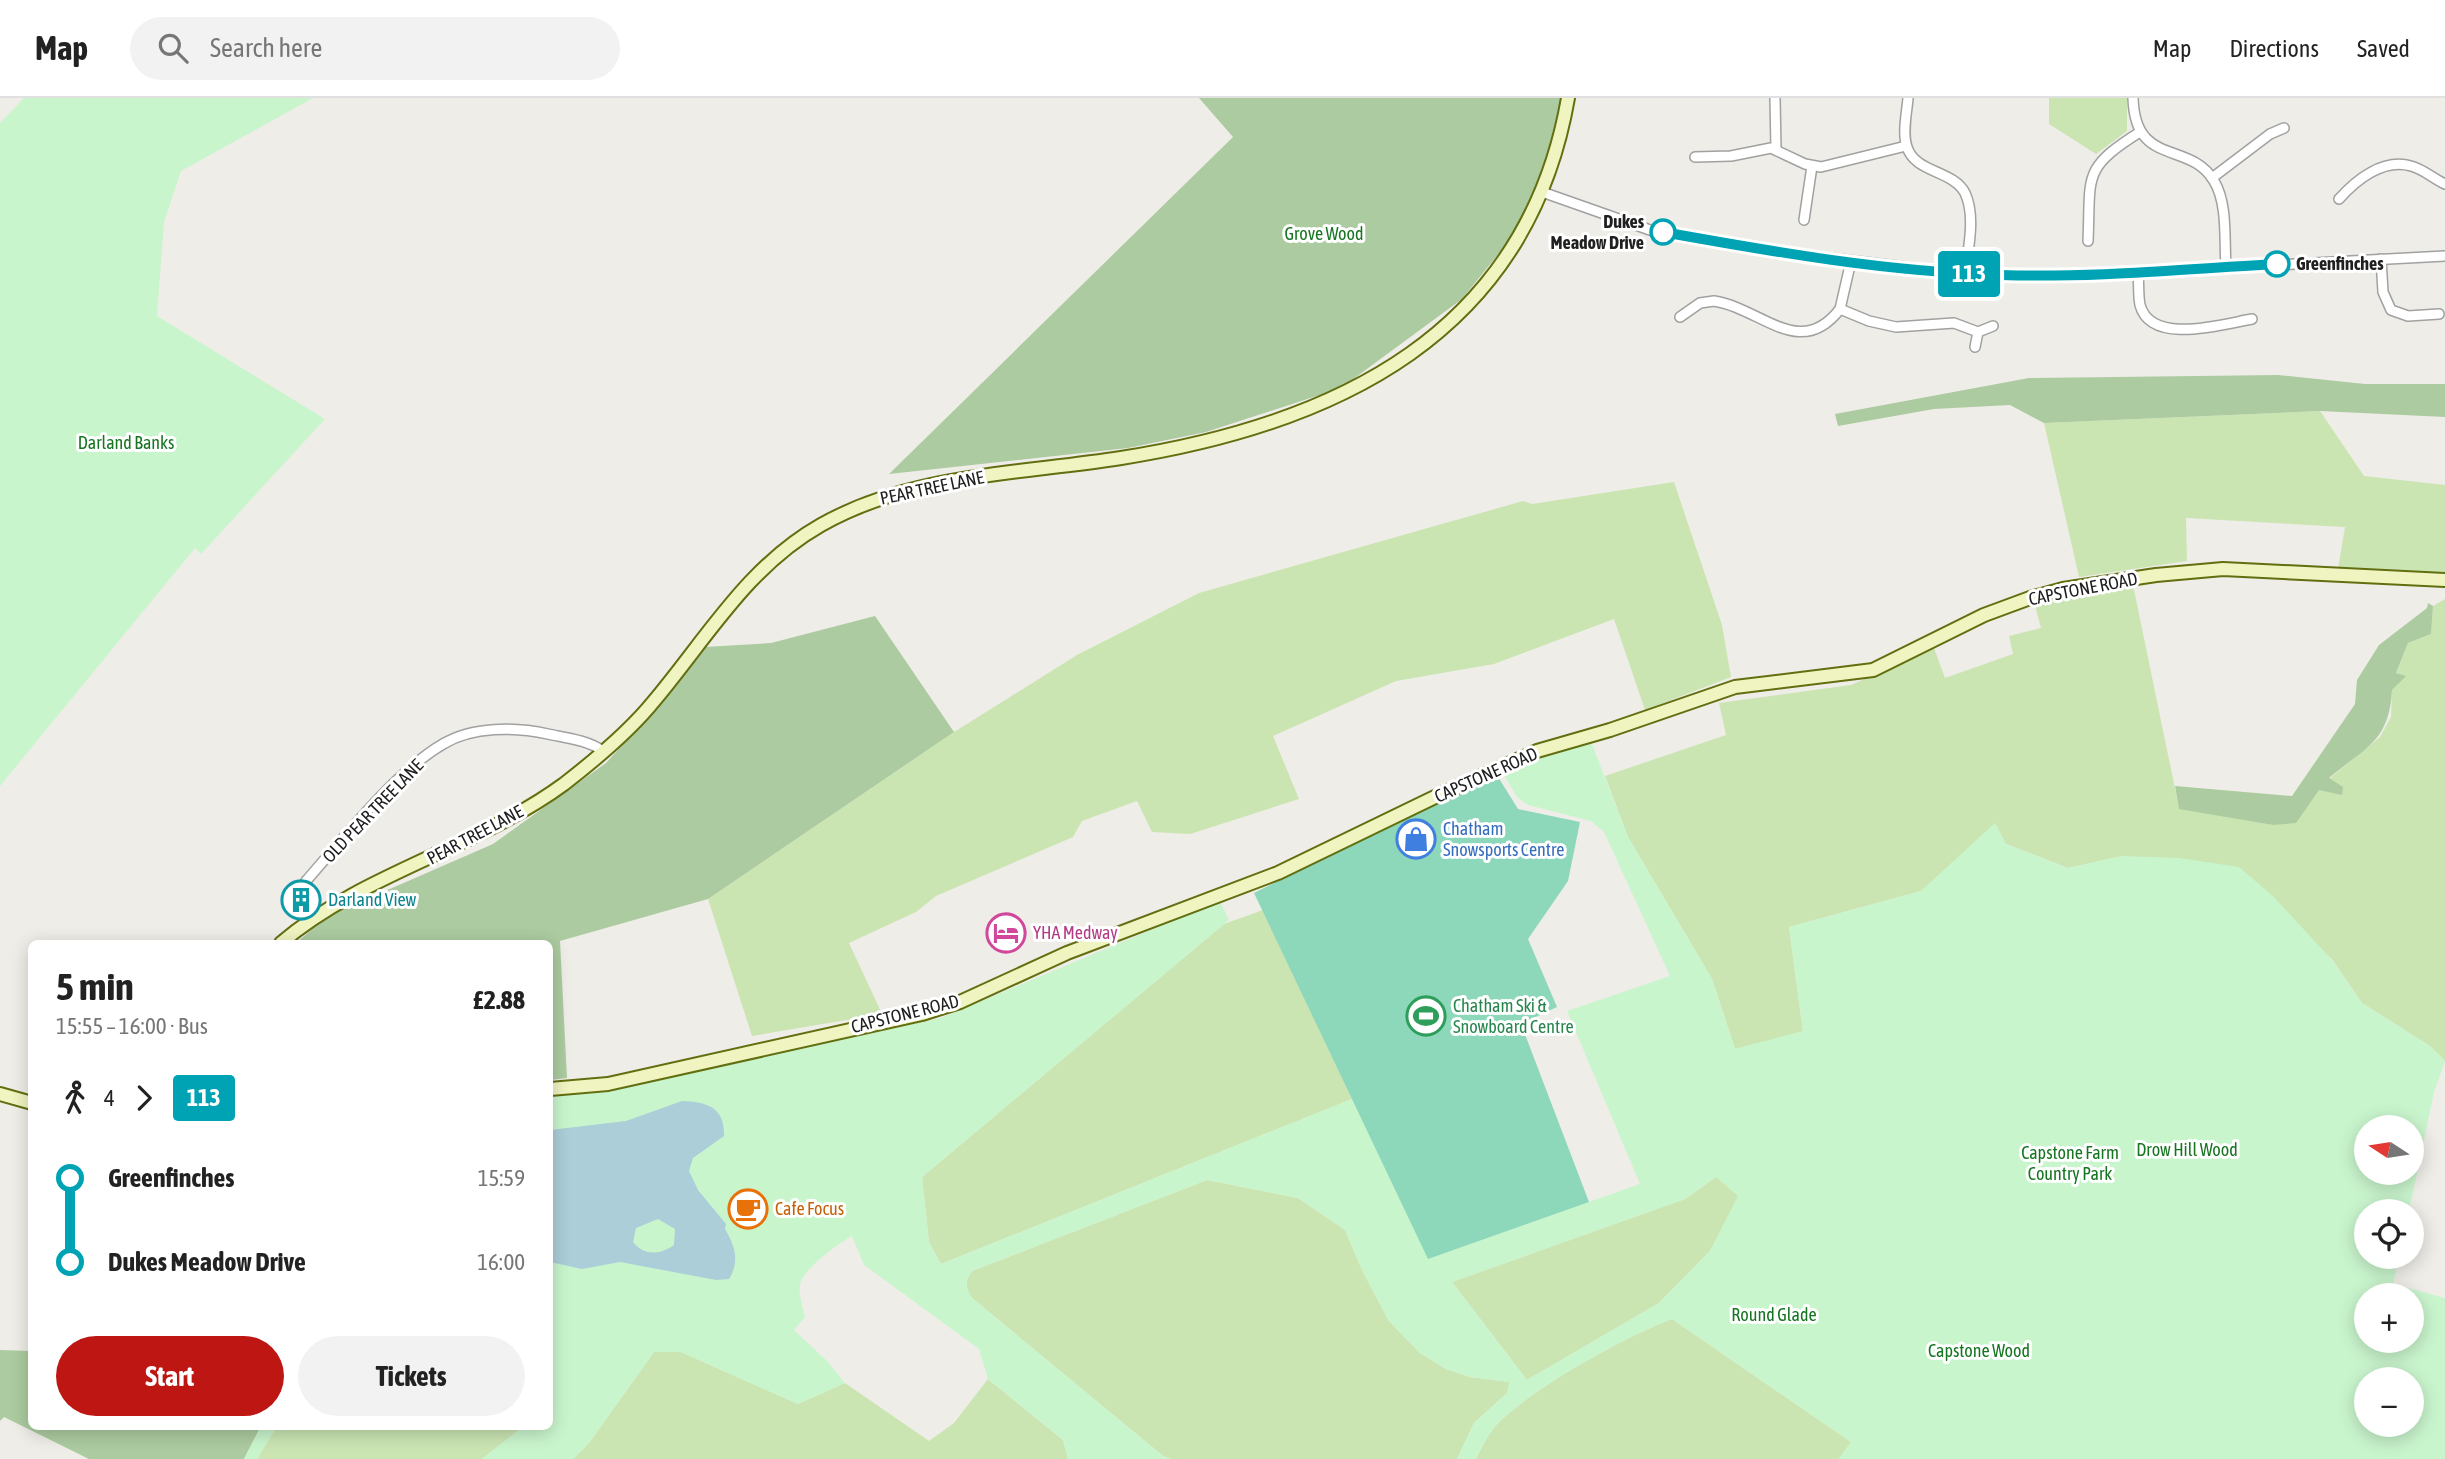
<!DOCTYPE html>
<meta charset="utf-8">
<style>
:root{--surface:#fff;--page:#f2f2f2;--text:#222;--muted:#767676;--line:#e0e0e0;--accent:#bd1613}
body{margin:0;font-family:"Asap Condensed",sans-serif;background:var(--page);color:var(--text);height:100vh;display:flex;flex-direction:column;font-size:26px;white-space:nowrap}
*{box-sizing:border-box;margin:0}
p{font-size:23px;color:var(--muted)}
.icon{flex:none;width:38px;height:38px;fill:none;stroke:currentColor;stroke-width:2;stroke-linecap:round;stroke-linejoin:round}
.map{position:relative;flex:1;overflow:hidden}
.sheet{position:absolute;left:28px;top:842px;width:525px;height:490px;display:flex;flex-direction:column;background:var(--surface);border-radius:10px;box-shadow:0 4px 18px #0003}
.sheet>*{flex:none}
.badge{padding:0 14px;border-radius:5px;font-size:24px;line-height:46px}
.needle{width:46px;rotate:282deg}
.fabs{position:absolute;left:2354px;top:1017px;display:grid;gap:14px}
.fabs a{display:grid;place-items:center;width:70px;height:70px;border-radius:50%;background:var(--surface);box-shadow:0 4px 18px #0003;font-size:35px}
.map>.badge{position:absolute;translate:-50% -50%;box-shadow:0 0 0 4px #fff}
.legs{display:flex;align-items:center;gap:10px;height:77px;padding:0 28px;font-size:23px}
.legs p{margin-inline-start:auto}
.headline{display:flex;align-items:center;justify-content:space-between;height:119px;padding:0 28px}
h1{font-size:38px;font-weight:700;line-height:52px}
.cta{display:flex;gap:14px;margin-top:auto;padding:14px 28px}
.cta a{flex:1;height:80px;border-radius:42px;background:var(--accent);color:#fff;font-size:28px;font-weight:700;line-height:80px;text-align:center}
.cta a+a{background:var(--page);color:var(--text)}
ul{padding:0 28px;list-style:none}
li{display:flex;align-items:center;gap:24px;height:84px;font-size:26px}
li i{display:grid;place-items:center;width:10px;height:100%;margin:0 9px;background:currentColor}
li i::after{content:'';width:18px;height:18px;margin:-9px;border:5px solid;border-radius:50%;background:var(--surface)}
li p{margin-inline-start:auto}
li:first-child i{background:linear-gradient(#0000 50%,currentColor 0)}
li:last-child i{background:linear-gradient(currentColor 50%,#0000 0)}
header{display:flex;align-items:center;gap:42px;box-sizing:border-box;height:98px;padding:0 35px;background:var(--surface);border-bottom:2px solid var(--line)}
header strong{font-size:33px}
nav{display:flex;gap:38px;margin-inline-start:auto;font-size:24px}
.search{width:490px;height:63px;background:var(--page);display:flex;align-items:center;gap:18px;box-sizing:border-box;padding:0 24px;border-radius:38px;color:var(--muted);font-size:26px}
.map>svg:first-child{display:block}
.grass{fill:#cae5b2}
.forest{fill:#accba0}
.park{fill:#c9f5cd;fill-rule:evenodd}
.pitch{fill:#8dd7bb}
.water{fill:#acced9;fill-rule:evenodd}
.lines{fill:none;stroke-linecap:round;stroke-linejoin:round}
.street-casing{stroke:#a1a1a1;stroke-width:12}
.secondary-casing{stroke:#626e0f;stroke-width:16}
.street{stroke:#fff;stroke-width:9}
.secondary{stroke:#f0f4c0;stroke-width:12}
.line-1-casing{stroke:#fff;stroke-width:16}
.line-1{stroke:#00a3b4;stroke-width:10}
.stop-1-dot{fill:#fff;stroke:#00a3b4;stroke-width:3.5}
.labels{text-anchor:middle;stroke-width:6;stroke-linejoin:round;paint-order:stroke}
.stop-label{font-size:18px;font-weight:bold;fill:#202020;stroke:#fff;text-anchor:end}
.park-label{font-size:18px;fill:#167520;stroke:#fff}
.street-label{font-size:18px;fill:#202020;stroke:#fff}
.shop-label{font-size:18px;fill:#366cbe;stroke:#fff;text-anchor:start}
.culture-label{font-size:18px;fill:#0d838f;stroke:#fff;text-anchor:start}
.hotel-label{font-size:18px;fill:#b23c85;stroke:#fff;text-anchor:start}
.leisure-label{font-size:18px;fill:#27864d;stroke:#fff;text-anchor:start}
.food-label{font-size:18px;fill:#c56008;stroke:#fff;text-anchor:start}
</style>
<header>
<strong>Map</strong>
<div class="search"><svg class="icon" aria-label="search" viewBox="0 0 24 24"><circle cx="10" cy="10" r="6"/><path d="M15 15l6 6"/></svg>Search here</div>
<nav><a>Map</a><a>Directions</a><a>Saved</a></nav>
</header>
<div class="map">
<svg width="2445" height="1361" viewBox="0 0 2445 1361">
<rect width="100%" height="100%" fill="#efede7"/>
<g class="grass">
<path d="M2049 0H2127V33L2096 56 2049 26Z"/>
<path d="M2320 313 2364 378 2445 387V477L2338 471 2345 429 2186 420 2187 463 2079 479 2044 325Z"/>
<path d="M1674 384 1722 527 1731 579 1645 612 1614 521 1494 566 1396 583 1273 638 1299 701 1190 736 1152 734 1137 703 1082 723 1073 739 936 798 916 814 849 845 882 916 752 938 708 801 954 634 1077 557 1199 495 1523 403 1532 406Z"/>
<path d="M2133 487 2179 710 2273 727 2380 639 2391 619 2392 592 2405 578 2396 575 2408 545 2431 536 2433 508 2445 501V963L2430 948 2362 905 2331 860 2122 758 2068 770 2006 746 1950 769 1921 793 1789 829 1803 934 1735 951 1712 881 1628 739 1605 678 1726 637 1719 605 1851 587 1934 550 1945 580 2013 556 2009 538 2041 530 2034 504Z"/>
<path d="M1263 812 1352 1001 941 1166 929 1144 922 1079 1224 826Z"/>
<path d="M1716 1079 1739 1098 1710 1153 1659 1205 1527 1282 1452 1184 1685 1101Z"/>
<path d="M1207 1082 1298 1100 1345 1132 1363 1174 1389 1223 1420 1255 1446 1271 1470 1279 1510 1284 1507 1295 1474 1325 1457 1361H1171L1163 1358 972 1200C965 1189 965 1183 972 1173Z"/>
<path d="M1672 1221 1851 1344 1839 1361H1476C1482 1348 1489 1334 1499 1324 1536 1288 1624 1239 1672 1221Z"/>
<path d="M654 1254H681L798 1306 845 1285 929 1343 954 1325 988 1281 1063 1342 1068 1361H573L589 1345Z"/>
<path d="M277 1328H524L482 1361H257Z"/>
</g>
<g class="forest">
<path d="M1199 0H1561L1545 68 1512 139 1462 201 1341 290 1206 334 1128 350 889 376 1233 39Z"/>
<path d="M2278 277 2365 286H2445V319L2320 313 2044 325 2010 307 1934 311 1838 328 1835 316 2029 280Z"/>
<path d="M2428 505 2433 508 2431 536 2408 545 2396 575 2406 578 2392 592C2389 644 2366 649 2329 680L2343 689 2342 697 2319 692 2296 725 2273 727 2179 711 2175 688 2292 698 2355 606 2357 582 2379 547 2427 510Z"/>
<path d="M875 518 954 634 708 801 560 843 567 980 550 982V845H296L328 818 493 746 606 665 658 608 705 549 771 545Z"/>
<path d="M0 1252 31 1253 32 1328H261L244 1361H89L4 1319 0 1323Z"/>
</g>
<g class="park">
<path d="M24 0H313L181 73 164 124 157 218 325 321 201 456 195 450 0 688V25Z"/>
<path d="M1590 641 1628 739 1712 881 1735 951 1803 933 1789 829 1921 793 1995 725 2006 746 2068 770 2122 758 2179 760 2239 769 2273 798 2331 861 2362 905 2430 948 2445 963 2434 994 2409 1113H2366V1158L2399 1159 2393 1186 2445 1200V1361H1839L1851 1344 1672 1221C1624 1239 1536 1288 1499 1324 1489 1334 1482 1348 1476 1361H1457L1474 1325 1507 1295 1509 1284 1470 1279 1446 1271 1420 1255 1389 1223 1363 1174 1345 1132 1298 1100 1207 1082 972 1173C965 1183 965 1189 972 1200L1163 1358 1171 1361H1068L1063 1342 988 1281 979 1251 864 1167 852 1138C838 1146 804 1170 800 1186 798 1195 803 1209 805 1219L794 1232 828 1264 845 1285 798 1306 681 1254H654L589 1345 573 1361H482L524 1328H550V997L730 965 941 920 1220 803 1229 822 922 1079 929 1144 941 1166 1352 1001 1429 1160 1640 1086 1567 913 1670 878 1604 734 1591 723 1528 707 1517 699 1501 672ZM2366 1029H2412V1074H2366ZM1716 1079 1738 1098 1710 1153 1659 1205 1527 1282 1452 1184 1685 1101ZM2366 1197H2412V1242H2366ZM2366 1281H2412V1326H2366Z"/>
<path d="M261 1328H277L257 1361H244Z"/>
</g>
<path class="pitch" d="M1495 674 1518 711 1580 724 1568 783 1528 841 1557 909 1521 926 1589 1104 1428 1161 1254 795Z"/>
<path class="water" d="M682 1003C707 1004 725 1009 724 1038L693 1060 689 1073 698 1092 726 1126 725 1131C735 1148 740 1163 729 1181L716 1182 620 1164 582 1171 550 1164V1032L626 1023ZM658 1121 675 1131 674 1147C660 1157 644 1158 633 1144L636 1130Z"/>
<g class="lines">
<g class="street-casing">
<g id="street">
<path d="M1775 0 1776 51"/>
<path d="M1908 0C1907 14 1902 35 1907 49 1915 75 1953 72 1965 95 1976 118 1968 152 1965 176"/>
<path d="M2133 0C2135 70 2190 42 2214 83 2228 106 2224 142 2226 168"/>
<path d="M1695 59 1731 58 1771 50 1805 66 1821 69 1906 48"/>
<path d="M2212 80 2270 36 2284 30"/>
<path d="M1542 94 1650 132 1805 157 1965 176 2067 178 2445 158"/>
<path d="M2339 101C2356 82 2383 60 2411 68 2423 71 2434 81 2445 86"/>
<path d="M1804 122 1812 68"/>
<path d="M2088 143C2091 78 2081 71 2140 34"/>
<path d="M2381 161 2383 194 2391 212 2408 218 2439 216"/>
<path d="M1851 163 1840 211 1869 223 1896 229 1954 225 1978 234 1993 228"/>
<path d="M2138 174C2139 184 2138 197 2140 207 2151 248 2223 226 2252 221"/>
<path d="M1680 219 1700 205 1714 203C1761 210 1800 263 1840 211"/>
<path d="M1975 249 1978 234"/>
<path d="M306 783C343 741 395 674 443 646 473 628 515 629 548 636 567 640 587 642 603 653"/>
</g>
</g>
<g class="secondary-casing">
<g id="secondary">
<path d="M281 845C361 776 477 750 564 686 595 662 629 634 654 603 707 540 747 469 821 427 913 375 1020 376 1121 360 1337 326 1527 236 1568 0"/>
<path d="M550 991 608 986 922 916 960 904 1067 855 1278 775 1437 698 1537 653 1610 632 1735 589 1873 572 1984 517 2030 500 2063 491 2156 477 2223 471 2445 482"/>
<path d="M0 996 32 1005"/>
</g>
</g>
<use href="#street" class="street"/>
<use href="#secondary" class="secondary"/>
</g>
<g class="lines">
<g class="line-1-casing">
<path id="line-1" d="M1663 134C1774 154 1888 174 2001 177 2093 180 2185 171 2277 166"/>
</g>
<use href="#line-1" class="line-1"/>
</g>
<defs>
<g id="shop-ring" transform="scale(2.0125)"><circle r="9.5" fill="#fff" stroke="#3f7fe0" stroke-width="1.5"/><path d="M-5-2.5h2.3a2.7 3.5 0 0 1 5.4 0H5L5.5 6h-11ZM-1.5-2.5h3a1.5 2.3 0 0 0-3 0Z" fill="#3f7fe0"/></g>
<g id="building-ring" transform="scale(2.0125)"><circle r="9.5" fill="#fff" stroke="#0f9aa8" stroke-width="1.5"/><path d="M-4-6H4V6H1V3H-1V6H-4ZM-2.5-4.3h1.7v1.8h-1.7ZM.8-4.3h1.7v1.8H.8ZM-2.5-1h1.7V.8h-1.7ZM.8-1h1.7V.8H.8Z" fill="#0f9aa8"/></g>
<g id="hotel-ring" transform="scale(2.0125)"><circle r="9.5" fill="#fff" stroke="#d1479c" stroke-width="1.5"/><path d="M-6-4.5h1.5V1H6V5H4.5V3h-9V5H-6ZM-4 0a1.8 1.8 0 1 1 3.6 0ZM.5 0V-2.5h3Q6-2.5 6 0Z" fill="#d1479c"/></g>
<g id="stadium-ring" transform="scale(2.0125)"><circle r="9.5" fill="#fff" stroke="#2e9e5b" stroke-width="1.5"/><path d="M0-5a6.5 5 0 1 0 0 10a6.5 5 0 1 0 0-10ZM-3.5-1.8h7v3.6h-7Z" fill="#2e9e5b"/></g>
<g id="cafe-ring" transform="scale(2.0125)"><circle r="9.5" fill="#fff" stroke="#e8710a" stroke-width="1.5"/><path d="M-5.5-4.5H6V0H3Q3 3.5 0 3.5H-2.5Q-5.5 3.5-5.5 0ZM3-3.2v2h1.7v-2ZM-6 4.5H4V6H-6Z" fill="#e8710a"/></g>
</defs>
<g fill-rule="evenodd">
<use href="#shop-ring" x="1416" y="741"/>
<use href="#building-ring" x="301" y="802"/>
<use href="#hotel-ring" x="1006" y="835"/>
<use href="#stadium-ring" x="1426" y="918"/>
<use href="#cafe-ring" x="748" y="1111"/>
</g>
<g class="stop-1-dot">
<circle cx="1663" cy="134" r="12"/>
<circle cx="2277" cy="166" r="12"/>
</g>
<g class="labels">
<g class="stop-label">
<text x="1644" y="130">Dukes<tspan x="1644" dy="21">Meadow Drive</tspan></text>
<text x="2296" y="172" text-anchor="start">Greenfinches</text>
</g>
<g class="park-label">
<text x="1324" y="142">Grove Wood</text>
<text x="126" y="351">Darland Banks</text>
<text x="2187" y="1058">Drow Hill Wood</text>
<text x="2070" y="1061">Capstone Farm<tspan x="2070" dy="21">Country Park</tspan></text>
<text x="1774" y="1223">Round Glade</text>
<text x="1979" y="1259">Capstone Wood</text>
</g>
<g class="street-label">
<text transform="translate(932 390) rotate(-12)" y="6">PEAR TREE LANE</text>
<text transform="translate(2083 491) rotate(-11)" y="6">CAPSTONE ROAD</text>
<text transform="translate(1486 677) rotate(-24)" y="6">CAPSTONE ROAD</text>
<text transform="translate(373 713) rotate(-46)" y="6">OLD PEAR TREE LANE</text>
<text transform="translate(475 737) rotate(-28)" y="6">PEAR TREE LANE</text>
<text transform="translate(905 916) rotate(-14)" y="6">CAPSTONE ROAD</text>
</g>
<g class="shop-label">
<text x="1443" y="737">Chatham<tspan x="1443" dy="21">Snowsports Centre</tspan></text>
</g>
<g class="culture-label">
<text x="328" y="808">Darland View</text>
</g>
<g class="hotel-label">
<text x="1033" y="841">YHA Medway</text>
</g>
<g class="leisure-label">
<text x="1453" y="914">Chatham Ski &amp;<tspan x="1453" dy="21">Snowboard Centre</tspan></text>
</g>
<g class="food-label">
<text x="775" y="1117">Cafe Focus</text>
</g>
</g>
</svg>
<div class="fabs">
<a><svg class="needle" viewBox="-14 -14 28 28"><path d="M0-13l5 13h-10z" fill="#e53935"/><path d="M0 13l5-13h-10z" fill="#767676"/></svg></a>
<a><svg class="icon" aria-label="locate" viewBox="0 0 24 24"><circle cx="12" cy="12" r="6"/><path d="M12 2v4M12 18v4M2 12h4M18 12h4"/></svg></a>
<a>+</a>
<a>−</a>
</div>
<b class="badge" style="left:1969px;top:176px;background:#00a3b4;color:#fff">113</b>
<section class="sheet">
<div class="headline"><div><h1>5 min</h1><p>15:55 – 16:00 · Bus</p></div><b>£2.88</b></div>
<div class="legs"><svg class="icon" aria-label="walk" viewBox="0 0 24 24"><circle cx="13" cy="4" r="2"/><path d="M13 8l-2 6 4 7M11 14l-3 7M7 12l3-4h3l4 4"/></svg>4<svg class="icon" aria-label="forward" viewBox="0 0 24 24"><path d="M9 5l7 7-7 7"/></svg><b class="badge" style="background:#00a3b4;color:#fff">113</b></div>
<ul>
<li><i style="color:#00a3b4"></i><b>Greenfinches</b><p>15:59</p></li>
<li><i style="color:#00a3b4"></i><b>Dukes Meadow Drive</b><p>16:00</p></li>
</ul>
<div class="cta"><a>Start</a><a>Tickets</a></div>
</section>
</div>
